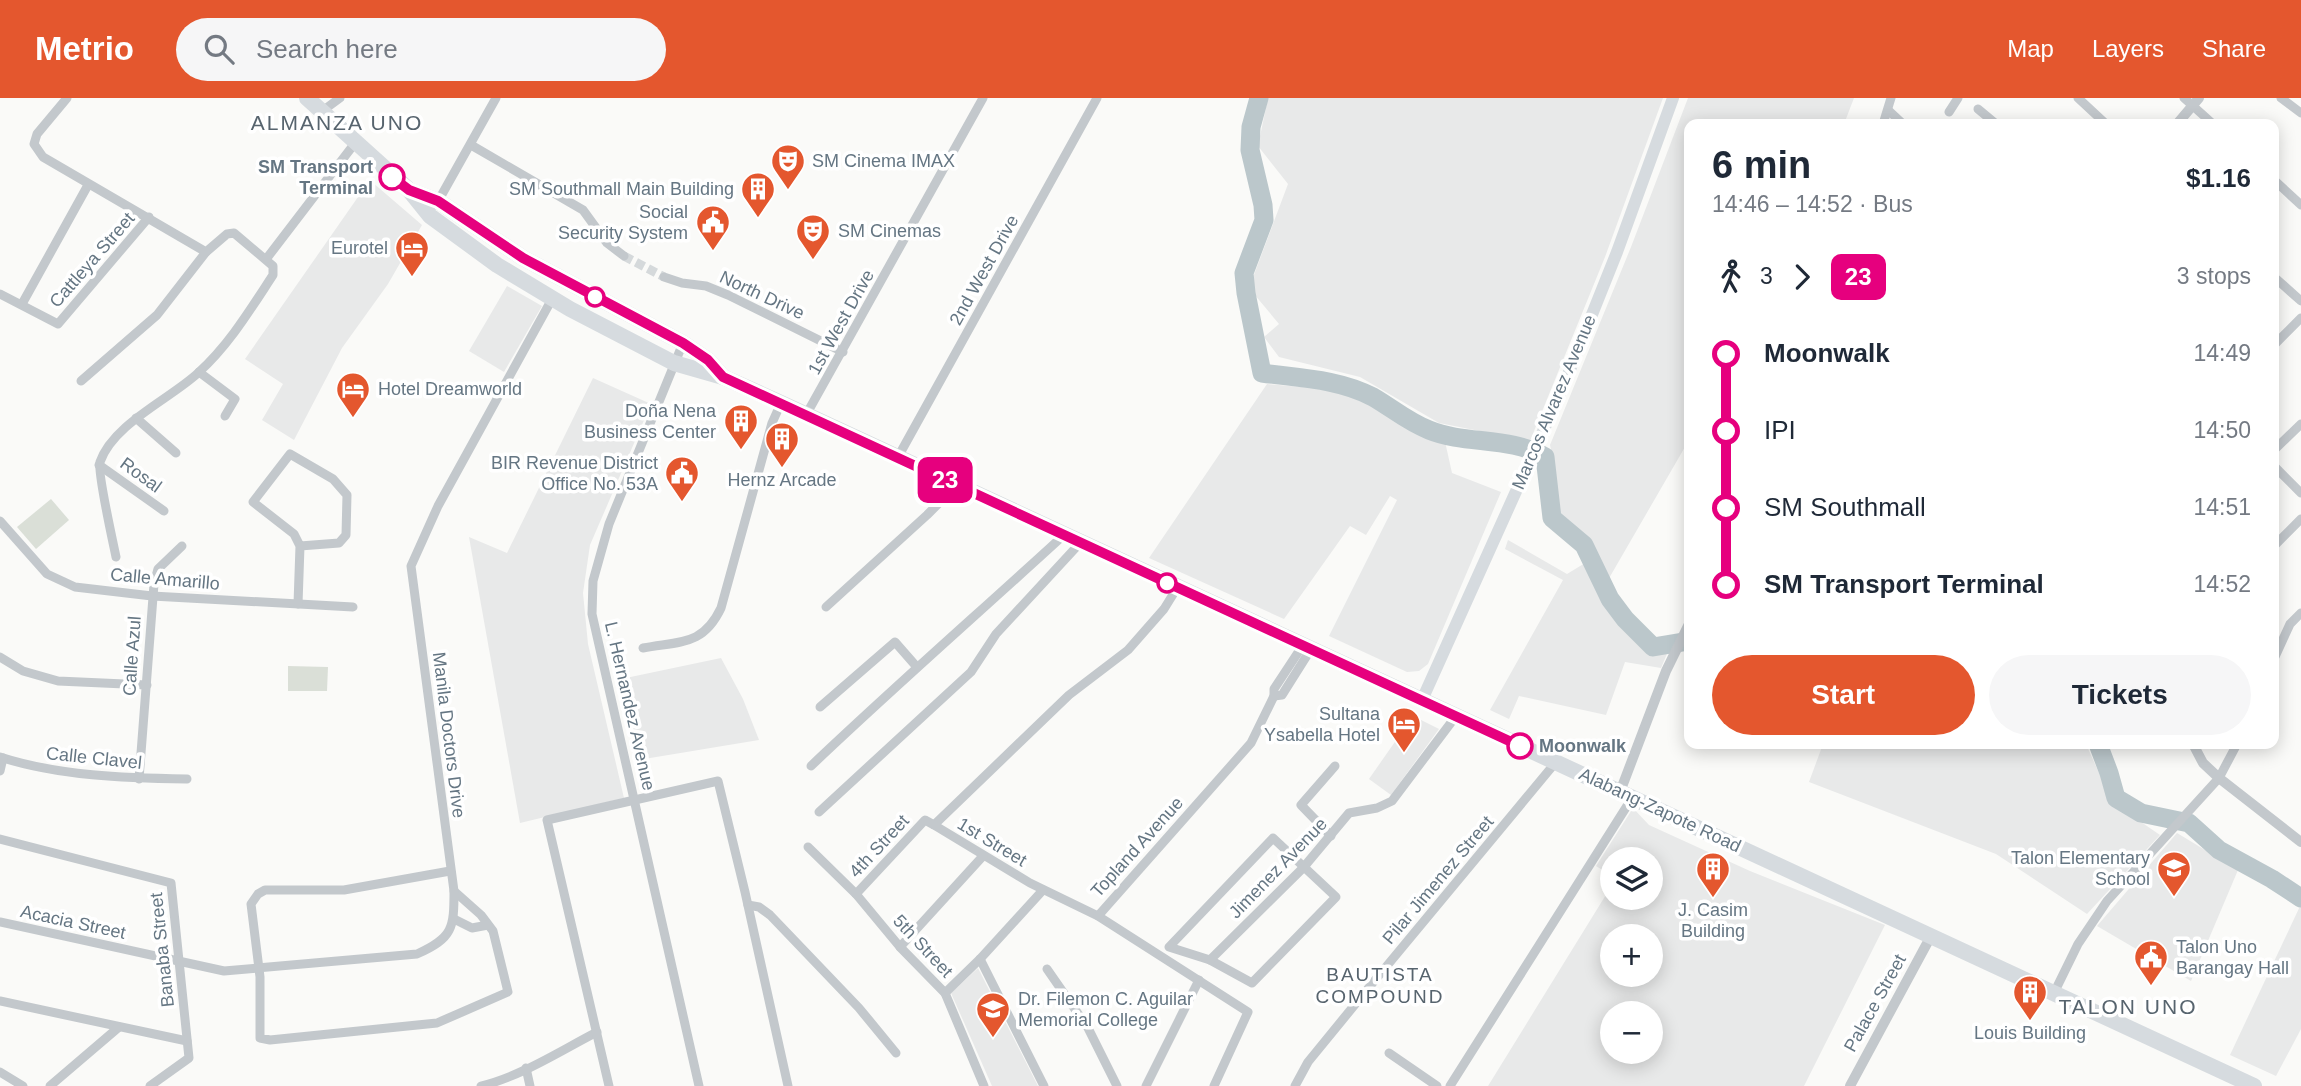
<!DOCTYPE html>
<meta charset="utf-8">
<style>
:root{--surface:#fff;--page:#f6f6f7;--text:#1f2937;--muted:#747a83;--accent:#e4572e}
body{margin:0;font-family:Arial,sans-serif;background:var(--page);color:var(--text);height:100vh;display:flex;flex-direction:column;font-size:26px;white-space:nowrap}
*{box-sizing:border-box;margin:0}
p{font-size:23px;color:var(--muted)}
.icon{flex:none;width:38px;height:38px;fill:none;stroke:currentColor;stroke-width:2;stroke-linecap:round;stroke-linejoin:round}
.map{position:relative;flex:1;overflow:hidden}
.side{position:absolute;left:1684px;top:21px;width:595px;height:630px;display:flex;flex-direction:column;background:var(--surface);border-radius:14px;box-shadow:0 4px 18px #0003}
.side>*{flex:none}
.badge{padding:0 14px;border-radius:10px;font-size:24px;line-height:46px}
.fabs{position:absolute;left:1600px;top:749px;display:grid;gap:14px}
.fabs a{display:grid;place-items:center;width:63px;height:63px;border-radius:50%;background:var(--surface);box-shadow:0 4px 18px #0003;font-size:35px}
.map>.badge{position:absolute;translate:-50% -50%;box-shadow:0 0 0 4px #fff}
.legs{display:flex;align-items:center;gap:10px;height:77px;padding:0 28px;font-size:23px}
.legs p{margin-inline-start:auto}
.summary{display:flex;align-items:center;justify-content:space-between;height:119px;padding:0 28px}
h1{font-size:38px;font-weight:800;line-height:52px}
.cta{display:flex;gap:14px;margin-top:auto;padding:14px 28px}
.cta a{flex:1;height:80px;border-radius:42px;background:var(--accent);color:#fff;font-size:28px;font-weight:800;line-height:80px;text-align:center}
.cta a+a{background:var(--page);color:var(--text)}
ul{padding:0 28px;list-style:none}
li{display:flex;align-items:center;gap:24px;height:77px;font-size:26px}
li i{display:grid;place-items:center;width:10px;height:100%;margin:0 9px;background:currentColor}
li i::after{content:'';width:18px;height:18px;margin:-9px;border:5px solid;border-radius:50%;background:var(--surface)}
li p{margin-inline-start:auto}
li:first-child i{background:linear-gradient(#0000 50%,currentColor 0)}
li:last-child i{background:linear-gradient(currentColor 50%,#0000 0)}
header{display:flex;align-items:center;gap:42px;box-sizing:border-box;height:98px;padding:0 35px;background:var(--accent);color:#fff}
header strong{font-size:33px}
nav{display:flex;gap:38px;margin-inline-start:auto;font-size:24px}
.search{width:490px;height:63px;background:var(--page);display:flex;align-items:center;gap:18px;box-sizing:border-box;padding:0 24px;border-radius:38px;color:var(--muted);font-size:26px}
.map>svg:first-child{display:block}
.built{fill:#e8e9e9;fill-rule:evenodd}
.green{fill:#dadfd7}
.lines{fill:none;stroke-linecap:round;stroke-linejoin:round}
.river{stroke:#bbc7cb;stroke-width:19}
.minor-tunnel{stroke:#d5d9db;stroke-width:9;stroke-dasharray:9 4.5;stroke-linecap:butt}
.minor{stroke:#c3c8cc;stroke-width:9}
.tertiary{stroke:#c3c8cc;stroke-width:10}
.secondary{stroke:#d6dbdf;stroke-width:12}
.trunk{stroke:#d6dbdf;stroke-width:16}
.line-1-casing{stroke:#fff;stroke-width:16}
.line-1{stroke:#e6007e;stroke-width:10}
.stop-1-dot{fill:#fff;stroke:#e6007e;stroke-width:3.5}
.labels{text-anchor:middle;stroke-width:7;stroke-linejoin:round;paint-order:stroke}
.poi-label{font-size:18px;fill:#657683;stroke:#fff;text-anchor:end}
.stop-label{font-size:18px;font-weight:bold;fill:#657683;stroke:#fff;text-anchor:end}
.street-label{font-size:18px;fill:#657683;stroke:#fff}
.neighbourhood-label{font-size:19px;letter-spacing:2px;fill:#57646e;stroke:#fff}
.quarter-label{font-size:21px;letter-spacing:2px;fill:#57646e;stroke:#fff}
</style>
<header>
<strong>Metrio</strong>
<div class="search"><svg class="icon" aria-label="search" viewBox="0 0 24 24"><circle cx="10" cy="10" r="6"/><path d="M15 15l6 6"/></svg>Search here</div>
<nav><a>Map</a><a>Layers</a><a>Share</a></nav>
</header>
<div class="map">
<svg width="2301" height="988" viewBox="0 0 2301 988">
<rect width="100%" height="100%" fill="#fafaf8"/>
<g class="built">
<path d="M1268 0H1663L1605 159 1530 343 1439 325 1360 279 1279 259 1264 239 1279 226 1249 190 1288 86 1258 48Z"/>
<path d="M1688 0H1854L1844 26H1689V342L1608 482 1590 442 1555 412 1556 375 1550 347 1631 149Z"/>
<path d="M372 84 422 127 388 186 342 250 294 342 262 322 283 286 245 261 358 99Z"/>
<path d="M507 188 542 208 504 274 469 253Z"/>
<path d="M593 280 651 306 590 447 583 495 588 546 624 700 520 725 469 439 507 455Z"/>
<path d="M1267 286 1324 291 1367 302 1428 339H1444L1452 375 1501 394 1428 566 1419 573 1407 574 1329 538 1397 402 1390 398 1366 437 1350 428 1284 521 1149 460Z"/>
<path d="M1508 442 1567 476 1590 462 1602 503 1654 548 1669 551 1661 570 1625 564 1606 617 1519 598 1509 621 1490 612 1563 482 1505 451Z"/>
<path d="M721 560 743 601 759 642 638 662 621 581Z"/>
<path d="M1413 618 1439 631 1391 697 1369 681Z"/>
<path d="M1823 646H2086L2112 704 2160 737 2087 816 1996 756 1809 684Z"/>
<path d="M1633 710 1649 727 1750 773 1885 827 1804 988H1488L1612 787V800H1650V761H1612V778L1596 768ZM1612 838H1650V877H1612ZM1650 915V954H1612V915Z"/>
<path d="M2177 735 2238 772 2191 883 2097 828Z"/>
<path d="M2301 806V931L2276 978 2230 957Z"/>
<path d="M978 870 1038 988H992L951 895Z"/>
</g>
<g class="green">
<path d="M51 401 69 422 36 451 17 429Z"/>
<path d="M288 568 328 569 327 593H288Z"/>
</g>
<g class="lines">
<g class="river">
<path d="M1259 0 1251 29 1250 52 1263 107 1264 122 1244 175 1246 195 1262 275C1299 280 1339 281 1373 299 1392 310 1408 324 1429 332 1466 347 1510 338 1545 359L1552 420 1584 447 1610 501 1625 521 1653 549 1689 543"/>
<path d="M2098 646 2109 675 2116 700 2141 715 2189 725 2219 752 2272 781 2301 800"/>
</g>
<path class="minor-tunnel" d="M624 158 664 179"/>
<g class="minor">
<path d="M67 0 37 36 34 46 43 59 206 154 227 136 234 135 273 168V177C250 212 229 247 198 275 170 301 113 326 100 364 97 373 113 444 116 459"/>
<path d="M2078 0 2106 26"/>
<path d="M2184 0 2213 26"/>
<path d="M2281 0 2301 15"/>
<path d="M1978 11 1996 26"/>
<path d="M1888 12 1903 26"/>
<path d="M321 14 340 0"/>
<path d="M1949 14 1958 0"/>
<path d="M1883 26 1891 0"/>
<path d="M471 47 583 112 607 145 624 158"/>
<path d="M2273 81 2301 107"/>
<path d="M436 107 496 0"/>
<path d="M267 160 355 45"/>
<path d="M2273 178 2301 203"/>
<path d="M664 179 682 185 706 188 728 197 843 254"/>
<path d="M0 196 58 226 149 119"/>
<path d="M22 206 88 87"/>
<path d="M683 245 609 426 593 483 592 516 699 988"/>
<path d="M2273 248 2301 220"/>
<path d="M199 274 235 301 225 318"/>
<path d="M81 283 157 217 206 154"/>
<path d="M806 317 983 0"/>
<path d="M136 320 176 355"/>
<path d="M2273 353 2301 326"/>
<path d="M898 359 1097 0"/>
<path d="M99 367 164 413"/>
<path d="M2273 367 2301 395"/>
<path d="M0 423 47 476 75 489 152 498 353 509"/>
<path d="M2273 449 2301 421"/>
<path d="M298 506 300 448 294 436 253 404 290 356 333 381 347 397 346 437 339 445 300 448"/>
<path d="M826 509 927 417 941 403 952 385"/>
<path d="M643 550C680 543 703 548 721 510L772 325 781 305"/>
<path d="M0 559 23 573 58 583 147 587"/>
<path d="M2273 563 2290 526 2301 515"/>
<path d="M1274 598 1282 597 1311 551"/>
<path d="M820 609 895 544 916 568"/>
<path d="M0 659C59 678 125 680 187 681"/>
<path d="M811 668C894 589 980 514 1065 436"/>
<path d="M0 673 3 660"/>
<path d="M139 681 154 486 158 471 182 448"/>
<path d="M819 714 971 574 996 536 1081 444"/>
<path d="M934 727 1069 597 1128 552 1164 511 1177 490"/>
<path d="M1331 738 1301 707 1335 668"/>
<path d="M1273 740 1336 799 1252 885 1210 862 1169 849Z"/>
<path d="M0 741 171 785 189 960 150 988"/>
<path d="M808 749 856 796 900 849 945 895 984 988"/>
<path d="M450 773 344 792H265L258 796 251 806 260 879V940L270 942 437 925 508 894 493 833 481 817 454 793"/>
<path d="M856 796 925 722 934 727 1030 785 1098 818 1248 914 1214 988"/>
<path d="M748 807 759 809 770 817 859 910 896 955"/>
<path d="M1098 818 1251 645 1274 598V591L1303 547"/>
<path d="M454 821 472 830 488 827"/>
<path d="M0 824 224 873 417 856C453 840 454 830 454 793L411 468 438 408 552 201"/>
<path d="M900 849 983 758"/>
<path d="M980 861 1044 988"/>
<path d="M1210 862 1303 770 1349 715 1377 710 1392 703 1456 618"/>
<path d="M1047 871 1088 930 1117 988"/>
<path d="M945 895 980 861 1043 792"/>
<path d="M2054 895 2078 846 2107 803 2219 680 2237 646"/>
<path d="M0 903 187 943"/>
<path d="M1389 955 1437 988"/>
<path d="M526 970 530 988"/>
<path d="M0 974 23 988"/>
<path d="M50 988 119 929"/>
<path d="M481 988C522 978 560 953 597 934"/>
<path d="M609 988 547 722 718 683 745 794 788 988"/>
<path d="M1146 988 1199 882"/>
<path d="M1295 988 1308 964 1366 893 1556 664"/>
<path d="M1450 988 1632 700"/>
</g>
<g class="tertiary">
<path d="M2177 26 2199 0"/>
<path d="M2193 646 2203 665 2219 680 2301 744"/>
<path d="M1620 694 1666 573 1689 526"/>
<path d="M1850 988 1931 838"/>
</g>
<path class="secondary" d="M1422 602 1563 289 1617 154 1673 0"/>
<g class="trunk">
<path d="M307 0 409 92 430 118 497 167 570 211 674 265 723 279 781 305 2254 988"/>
<path d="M411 93 438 103 523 160 683 245 708 262 723 279"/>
</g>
</g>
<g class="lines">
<g class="line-1-casing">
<path id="line-1" d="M392 79 409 92 438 103 523 160 683 245 708 262 723 279 1520 648"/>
</g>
<use href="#line-1" class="line-1"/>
</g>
<defs>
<g id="theatre-pin" transform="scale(1.75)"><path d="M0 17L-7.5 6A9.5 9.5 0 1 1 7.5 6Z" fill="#e4572e" stroke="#fff"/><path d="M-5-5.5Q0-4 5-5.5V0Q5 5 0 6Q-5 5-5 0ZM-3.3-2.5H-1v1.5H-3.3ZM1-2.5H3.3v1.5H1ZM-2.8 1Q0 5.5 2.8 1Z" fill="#fff"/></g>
<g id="building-pin" transform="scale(1.75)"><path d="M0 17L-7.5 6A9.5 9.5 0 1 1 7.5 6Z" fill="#e4572e" stroke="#fff"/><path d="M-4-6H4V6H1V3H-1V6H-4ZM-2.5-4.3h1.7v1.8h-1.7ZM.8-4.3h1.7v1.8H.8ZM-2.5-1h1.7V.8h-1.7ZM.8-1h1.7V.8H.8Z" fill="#fff"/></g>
<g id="civic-pin" transform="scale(1.75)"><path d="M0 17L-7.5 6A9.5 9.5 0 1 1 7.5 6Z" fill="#e4572e" stroke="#fff"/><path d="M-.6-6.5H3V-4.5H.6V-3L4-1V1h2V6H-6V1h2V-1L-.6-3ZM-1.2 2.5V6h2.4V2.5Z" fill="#fff"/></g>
<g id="hotel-pin" transform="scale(1.75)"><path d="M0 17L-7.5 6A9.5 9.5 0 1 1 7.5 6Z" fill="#e4572e" stroke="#fff"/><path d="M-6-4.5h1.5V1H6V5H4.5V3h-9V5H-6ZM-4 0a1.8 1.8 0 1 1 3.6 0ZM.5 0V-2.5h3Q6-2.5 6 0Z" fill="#fff"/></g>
<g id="school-pin" transform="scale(1.75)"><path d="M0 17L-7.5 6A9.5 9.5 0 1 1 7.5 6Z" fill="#e4572e" stroke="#fff"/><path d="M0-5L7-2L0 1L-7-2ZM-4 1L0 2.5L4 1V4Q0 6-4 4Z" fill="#fff"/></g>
<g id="university-pin" transform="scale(1.75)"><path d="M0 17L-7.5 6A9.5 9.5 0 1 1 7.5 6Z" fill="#e4572e" stroke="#fff"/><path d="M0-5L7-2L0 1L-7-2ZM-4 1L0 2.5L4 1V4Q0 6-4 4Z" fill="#fff"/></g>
</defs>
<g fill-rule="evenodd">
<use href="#theatre-pin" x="788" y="63"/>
<use href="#building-pin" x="758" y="91"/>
<use href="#civic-pin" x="713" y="124"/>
<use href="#theatre-pin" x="813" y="133"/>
<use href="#hotel-pin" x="412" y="150"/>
<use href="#hotel-pin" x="353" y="291"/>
<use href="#building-pin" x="741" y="323"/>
<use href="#building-pin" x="782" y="341"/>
<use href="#civic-pin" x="682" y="375"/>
<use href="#hotel-pin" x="1404" y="626"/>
<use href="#school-pin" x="2174" y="770"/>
<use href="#building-pin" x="1713" y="771"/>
<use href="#civic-pin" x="2151" y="859"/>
<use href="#building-pin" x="2030" y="894"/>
<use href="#university-pin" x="993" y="911"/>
</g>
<g class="stop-1-dot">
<circle cx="392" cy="79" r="12"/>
<circle cx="595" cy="199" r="9"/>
<circle cx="1167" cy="485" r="9"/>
<circle cx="1520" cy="648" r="12"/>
</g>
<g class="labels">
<g class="poi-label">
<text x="812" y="69" text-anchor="start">SM Cinema IMAX</text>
<text x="734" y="97">SM Southmall Main Building</text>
<text x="688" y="120">Social<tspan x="688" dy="21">Security System</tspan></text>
<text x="838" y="139" text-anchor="start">SM Cinemas</text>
<text x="388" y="156">Eurotel</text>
<text x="378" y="297" text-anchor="start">Hotel Dreamworld</text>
<text x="716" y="319">Doña Nena<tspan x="716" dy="21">Business Center</tspan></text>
<text x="658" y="371">BIR Revenue District<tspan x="658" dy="21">Office No. 53A</tspan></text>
<text x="782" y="388" text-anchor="middle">Hernz Arcade</text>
<text x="1380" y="622">Sultana<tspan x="1380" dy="21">Ysabella Hotel</tspan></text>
<text x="2150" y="766">Talon Elementary<tspan x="2150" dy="21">School</tspan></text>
<text x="1713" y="818" text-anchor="middle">J. Casim<tspan x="1713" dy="21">Building</tspan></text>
<text x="2176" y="855" text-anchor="start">Talon Uno<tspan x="2176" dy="21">Barangay Hall</tspan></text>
<text x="1018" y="907" text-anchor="start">Dr. Filemon C. Aguilar<tspan x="1018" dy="21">Memorial College</tspan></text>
<text x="2030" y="941" text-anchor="middle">Louis Building</text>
</g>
<g class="stop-label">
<text x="373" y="75">SM Transport<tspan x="373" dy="21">Terminal</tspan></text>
<text x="1539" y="654" text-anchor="start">Moonwalk</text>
</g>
<g class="street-label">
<text transform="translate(92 162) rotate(-49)" y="6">Cattleya Street</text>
<text transform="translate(984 172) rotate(-61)" y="6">2nd West Drive</text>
<text transform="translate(762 197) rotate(25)" y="6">North Drive</text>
<text transform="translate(841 224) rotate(-61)" y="6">1st West Drive</text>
<text transform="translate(1554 304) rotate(-67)" y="6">Marcos Alvarez Avenue</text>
<text transform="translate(141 377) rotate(36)" y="6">Rosal</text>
<text transform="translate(165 481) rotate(5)" y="6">Calle Amarillo</text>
<text transform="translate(132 558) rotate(-86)" y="6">Calle Azul</text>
<text transform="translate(630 608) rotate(77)" y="6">L. Hernandez Avenue</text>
<text transform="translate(449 637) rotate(83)" y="6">Manila Doctors Drive</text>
<text transform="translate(94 660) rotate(6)" y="6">Calle Clavel</text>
<text transform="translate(1660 712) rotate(25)" y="6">Alabang-Zapote Road</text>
<text transform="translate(992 744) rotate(31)" y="6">1st Street</text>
<text transform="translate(879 748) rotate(-47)" y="6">4th Street</text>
<text transform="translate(1137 749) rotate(-48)" y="6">Topland Avenue</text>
<text transform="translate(1278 770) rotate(-46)" y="6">Jimenez Avenue</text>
<text transform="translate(1438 782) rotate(-50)" y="6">Pilar Jimenez Street</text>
<text transform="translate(73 824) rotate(12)" y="6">Acacia Street</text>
<text transform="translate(923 848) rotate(47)" y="6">5th Street</text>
<text transform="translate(162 852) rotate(-96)" y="6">Banaba Street</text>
<text transform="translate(1875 905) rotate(-61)" y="6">Palace Street</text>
</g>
<g class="neighbourhood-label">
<text x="1380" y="883">BAUTISTA<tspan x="1380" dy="22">COMPOUND</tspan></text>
</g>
<g class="quarter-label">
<text x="337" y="32">ALMANZA UNO</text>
<text x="2128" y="916">TALON UNO</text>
</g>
</g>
</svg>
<div class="fabs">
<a><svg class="icon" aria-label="layers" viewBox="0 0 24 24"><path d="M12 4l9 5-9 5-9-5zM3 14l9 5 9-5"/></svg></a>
<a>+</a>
<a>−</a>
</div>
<b class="badge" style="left:945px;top:382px;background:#e6007e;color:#fff">23</b>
<section class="side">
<div class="summary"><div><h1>6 min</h1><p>14:46 – 14:52 · Bus</p></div><b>$1.16</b></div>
<div class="legs"><svg class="icon" aria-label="walk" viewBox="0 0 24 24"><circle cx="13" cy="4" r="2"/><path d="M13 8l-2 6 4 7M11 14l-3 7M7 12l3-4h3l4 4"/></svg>3<svg class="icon" aria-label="forward" viewBox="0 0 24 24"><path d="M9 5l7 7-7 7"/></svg><b class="badge" style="background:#e6007e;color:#fff">23</b><p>3 stops</p></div>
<ul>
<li><i style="color:#e6007e"></i><b>Moonwalk</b><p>14:49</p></li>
<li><i style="color:#e6007e"></i><span>IPI</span><p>14:50</p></li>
<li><i style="color:#e6007e"></i><span>SM Southmall</span><p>14:51</p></li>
<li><i style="color:#e6007e"></i><b>SM Transport Terminal</b><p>14:52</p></li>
</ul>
<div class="cta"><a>Start</a><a>Tickets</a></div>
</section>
</div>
